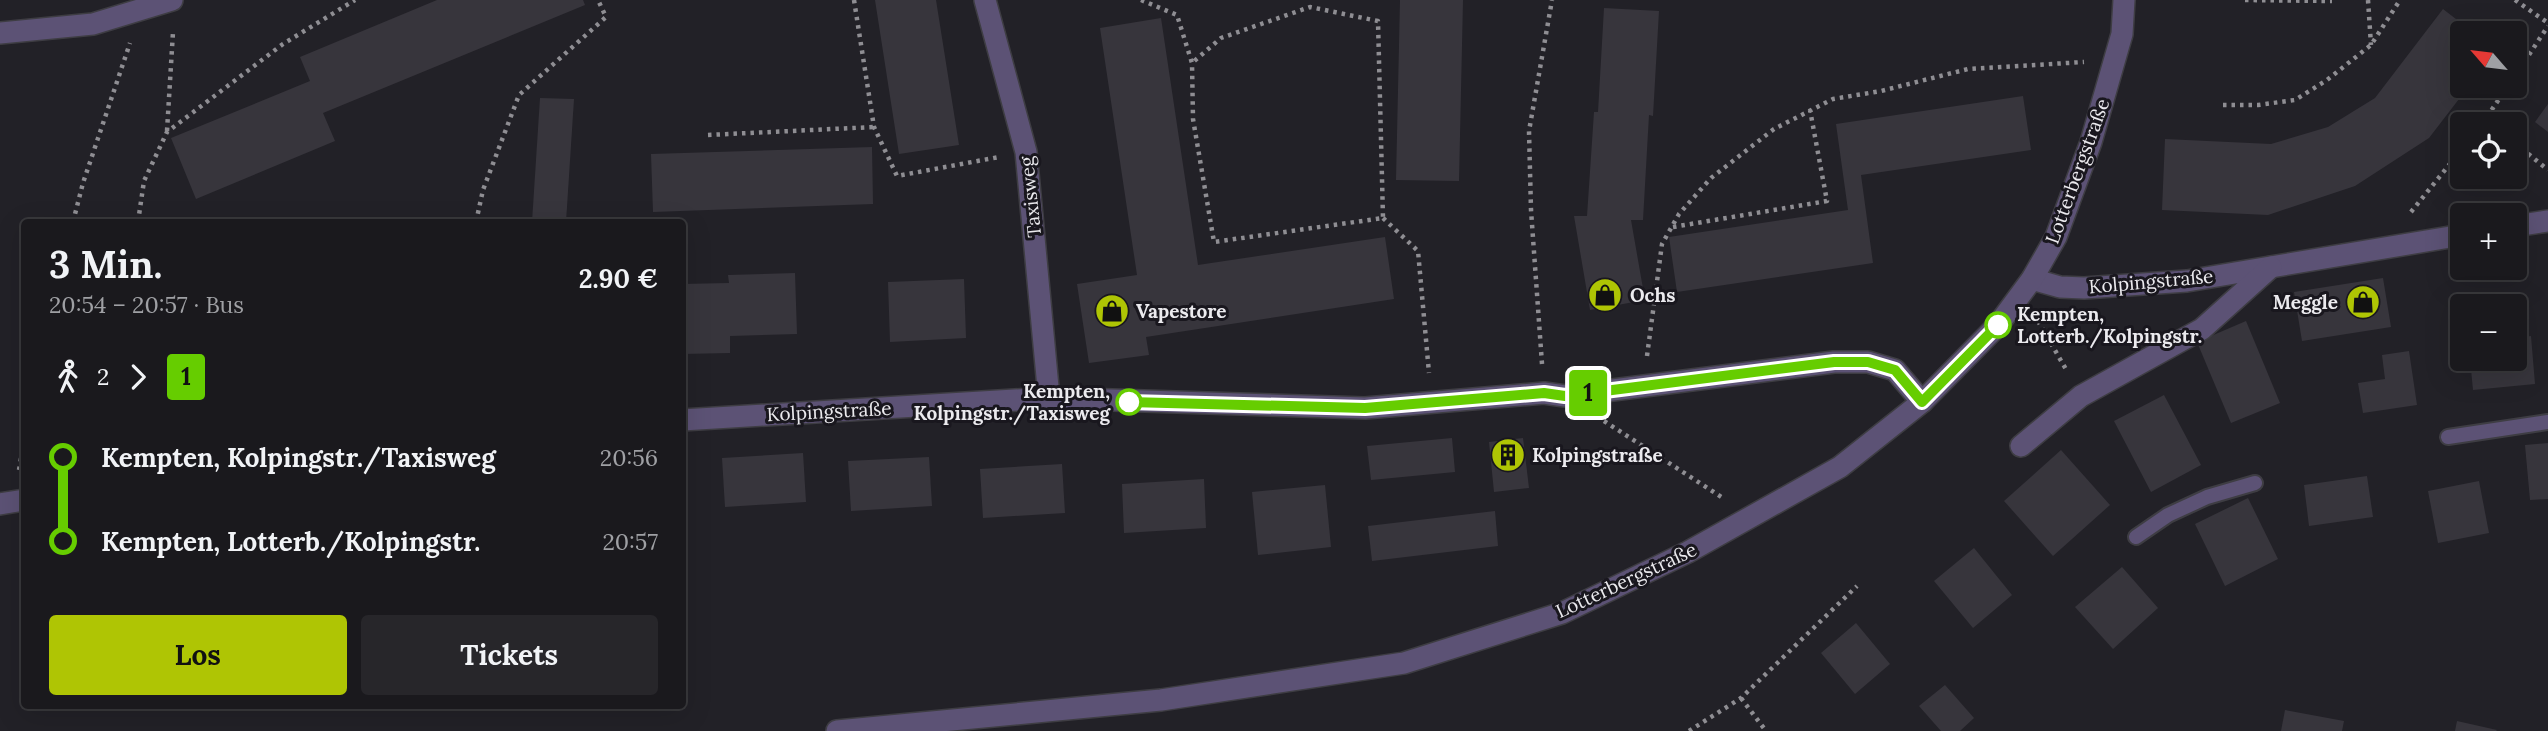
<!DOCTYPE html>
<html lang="de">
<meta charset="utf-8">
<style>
:root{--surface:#1a191d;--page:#27262a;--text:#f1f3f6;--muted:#9fa0a4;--line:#38383b;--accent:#afc504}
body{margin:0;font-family:Lora,serif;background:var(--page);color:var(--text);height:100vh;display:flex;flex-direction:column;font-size:26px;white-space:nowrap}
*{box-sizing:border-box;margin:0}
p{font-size:23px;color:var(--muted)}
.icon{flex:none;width:38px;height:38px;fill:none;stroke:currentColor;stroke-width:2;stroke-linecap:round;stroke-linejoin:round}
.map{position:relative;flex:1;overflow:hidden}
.sheet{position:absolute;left:21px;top:219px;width:665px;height:490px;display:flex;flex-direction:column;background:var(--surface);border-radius:7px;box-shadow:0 7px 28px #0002,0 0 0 2px var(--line)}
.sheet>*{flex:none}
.badge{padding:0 14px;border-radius:5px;font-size:24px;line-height:46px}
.needle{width:46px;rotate:298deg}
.buttons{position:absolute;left:2450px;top:21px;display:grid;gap:14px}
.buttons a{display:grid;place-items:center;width:77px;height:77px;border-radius:7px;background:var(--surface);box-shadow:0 7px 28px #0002,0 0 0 2px var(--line);font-size:35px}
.map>.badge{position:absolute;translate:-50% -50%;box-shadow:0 0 0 4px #fff}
.legs{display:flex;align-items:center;gap:10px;height:77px;padding:0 28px;font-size:23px}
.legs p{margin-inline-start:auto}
.overview{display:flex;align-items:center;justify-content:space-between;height:119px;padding:0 28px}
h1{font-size:38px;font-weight:700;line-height:52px}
.action{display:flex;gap:14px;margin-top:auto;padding:14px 28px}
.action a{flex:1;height:80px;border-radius:7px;background:var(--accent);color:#111;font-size:28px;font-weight:700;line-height:80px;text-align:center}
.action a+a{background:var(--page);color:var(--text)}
ul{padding:0 28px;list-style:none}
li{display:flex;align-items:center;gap:24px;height:84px;font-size:26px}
li i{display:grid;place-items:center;width:10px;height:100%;margin:0 9px;background:currentColor}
li i::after{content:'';width:18px;height:18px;margin:-9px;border:5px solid;border-radius:50%;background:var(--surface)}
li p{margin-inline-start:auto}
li:first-child i{background:linear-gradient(#0000 50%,currentColor 0)}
li:last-child i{background:linear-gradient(currentColor 50%,#0000 0)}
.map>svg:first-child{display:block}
.building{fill:#37353c}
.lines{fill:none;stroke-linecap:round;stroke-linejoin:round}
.lane-casing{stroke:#3e3d43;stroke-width:18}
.street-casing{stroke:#3e3d43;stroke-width:24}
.path{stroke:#8f8e93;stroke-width:4.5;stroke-dasharray:3.5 5;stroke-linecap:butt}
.lane{stroke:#5c5275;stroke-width:14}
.street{stroke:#5c5275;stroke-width:21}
.line-1-casing{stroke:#fff;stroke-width:16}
.line-1{stroke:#66cd00;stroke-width:10}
.stop-1-dot{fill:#fff;stroke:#66cd00;stroke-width:3.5}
.labels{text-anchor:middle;stroke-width:6;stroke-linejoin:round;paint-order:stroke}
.street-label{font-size:19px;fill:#ebeaee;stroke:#19171e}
.poi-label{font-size:19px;font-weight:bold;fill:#ebeaee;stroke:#19171e;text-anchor:start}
.stop-label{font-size:19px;font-weight:bold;fill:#ebeaee;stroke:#19171e;text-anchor:start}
</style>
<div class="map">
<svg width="2548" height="731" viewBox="0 0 2548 731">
<rect width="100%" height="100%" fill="#222127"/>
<g class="building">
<path d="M437 0H583L585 5 323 113 335 141 196 199 171 138 310 81 300 57Z"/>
<path d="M875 0H936L959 145 899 154Z"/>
<path d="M1400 0H1463L1459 181 1396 180Z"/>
<path d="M1604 8 1659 11 1653 116 1649 115 1643 220H1631L1645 300 1590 310 1574 216H1587L1594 112H1598Z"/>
<path d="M2443 9 2474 33H2462V86H2469L2429 138 2355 186 2268 215 2162 210 2165 139 2271 144 2328 127 2375 98Z"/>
<path d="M1161 18 1198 265 1385 237 1394 299 1146 337 1149 355 1089 363 1077 284 1137 275 1100 28Z"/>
<path d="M2023 96 2031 150 1861 175 1873 263 1677 292 1669 237 1848 210 1836 124Z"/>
<path d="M540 98 574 99 566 222H532Z"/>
<path d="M2548 104V132L2535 122Z"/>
<path d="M872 147 873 204 653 212 651 154Z"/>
<path d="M795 273 797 334 730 336V353L682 354V284L729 283 728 275Z"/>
<path d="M2383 278 2391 327 2302 341 2294 292Z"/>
<path d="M964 279 966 338 890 342 888 282Z"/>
<path d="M2246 321 2280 403 2231 423 2197 342Z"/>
<path d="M2531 336 2535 384 2473 390 2470 359H2515V338Z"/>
<path d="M2409 351 2417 405 2363 413 2358 383 2385 379 2382 355Z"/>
<path d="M2164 395 2201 465 2151 492 2114 421Z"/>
<path d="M1452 438 1455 472 1371 480 1367 446Z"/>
<path d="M1523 438 1529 488 1494 492 1489 442Z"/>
<path d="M2548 443V499L2530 500 2525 445Z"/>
<path d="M2061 450 2110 505 2053 556 2004 501Z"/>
<path d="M803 453 806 502 725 507 722 458Z"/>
<path d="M929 457 932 506 851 511 848 461Z"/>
<path d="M1062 464 1065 513 983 518 980 469Z"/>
<path d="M2367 476 2373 517 2309 526 2304 485Z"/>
<path d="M1204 479 1206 528 1124 533 1122 484Z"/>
<path d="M2479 481 2489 533 2438 543 2428 491Z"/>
<path d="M1325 485 1331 547 1258 555 1252 492Z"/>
<path d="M2248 498 2278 559 2225 586 2195 524Z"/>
<path d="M1495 511 1498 546 1372 561 1368 526Z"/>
<path d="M1974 548 2012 595 1973 628 1934 581Z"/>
<path d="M2122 567 2158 608 2113 649 2075 607Z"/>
<path d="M1856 623 1890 664 1855 694 1821 653Z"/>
<path d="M1945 685 1974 718 1960 731H1941L1919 706Z"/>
<path d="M2285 710 2344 721 2342 731H2281Z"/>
<path d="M2457 721 2497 730 2496 731H2455Z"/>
</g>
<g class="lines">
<g class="lane-casing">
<g id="lane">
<path d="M2448 437 2548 422"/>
<path d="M2136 537 2168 515 2207 497 2255 483"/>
</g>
</g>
<g class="street-casing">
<g id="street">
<path d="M985 0 1026 152 1049 398"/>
<path d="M0 33 93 24 172 0"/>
<path d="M2515 226 2548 221"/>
<path d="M2032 279 2060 287 2084 288 2187 281 2462 235"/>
<path d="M682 420 1049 398 1365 408 1544 393 1565 396 1834 362H1868L1895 370 1922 402"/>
<path d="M2021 446 2081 396 2202 329 2271 267"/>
<path d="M0 504 24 500"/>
<path d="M837 731 1161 700 1404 663 1562 613 1688 552 1840 467 1922 402 1998 325 2032 279 2056 237 2091 142 2122 34 2124 0"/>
</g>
</g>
<g class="path">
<path d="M854 0 874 127 897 176 999 157"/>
<path d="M1141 0 1177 15 1192 63 1193 119 1214 242 1383 218 1378 21 1310 7 1221 38 1192 63"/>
<path d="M2245 0 2332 1"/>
<path d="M2368 0 2371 45"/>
<path d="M2515 0 2548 23"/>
<path d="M2515 76 2548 26"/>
<path d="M2223 105H2258L2295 100 2327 80 2371 45 2400 0"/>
<path d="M2486 119 2492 124"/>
<path d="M2482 124 2508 86"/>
<path d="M167 131 173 32"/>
<path d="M708 135 874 127"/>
<path d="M2515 143 2548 170"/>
<path d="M2411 212 2462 149"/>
<path d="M1383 218 1418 251 1429 373"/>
<path d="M73 222 83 183 130 43"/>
<path d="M138 222 144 181 167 132 283 44 355 0"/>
<path d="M476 222 483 190 519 95 606 17 598 0"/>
<path d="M1673 227 1827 201 1810 110"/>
<path d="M2038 321 2067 371"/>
<path d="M1647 356 1662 244 1679 214 1711 178 1774 129 1833 99 1881 91 1968 69 2084 62"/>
<path d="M1542 364 1531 210 1529 131 1552 0"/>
<path d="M1604 421 1723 498"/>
<path d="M19 470 24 441"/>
<path d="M1741 698 1766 731"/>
<path d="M1689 731 1741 698 1857 586"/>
</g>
<use href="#lane" class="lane"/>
<use href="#street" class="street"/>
</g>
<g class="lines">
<g class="line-1-casing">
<path id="line-1" d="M1129 402 1365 408 1544 393 1565 396 1834 362H1868L1895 370 1922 402 1998 325"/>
</g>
<use href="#line-1" class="line-1"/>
</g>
<defs>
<g id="shop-disc" transform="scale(1.75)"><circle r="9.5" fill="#afc504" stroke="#19171e"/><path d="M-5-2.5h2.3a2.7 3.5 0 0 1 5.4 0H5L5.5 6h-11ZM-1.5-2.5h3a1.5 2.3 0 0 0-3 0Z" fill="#111"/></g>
<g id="building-disc" transform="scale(1.75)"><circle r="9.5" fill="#afc504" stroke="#19171e"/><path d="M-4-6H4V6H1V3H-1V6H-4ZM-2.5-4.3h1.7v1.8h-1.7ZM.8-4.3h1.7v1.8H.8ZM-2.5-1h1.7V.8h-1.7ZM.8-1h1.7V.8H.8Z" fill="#111"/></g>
</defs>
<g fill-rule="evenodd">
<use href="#shop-disc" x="1605" y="295"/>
<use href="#shop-disc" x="2363" y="302"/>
<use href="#shop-disc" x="1112" y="311"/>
<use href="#building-disc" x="1508" y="455"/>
</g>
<g class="stop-1-dot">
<circle cx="1998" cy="325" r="12"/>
<circle cx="1129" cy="402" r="12"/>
</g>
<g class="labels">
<g class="street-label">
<text transform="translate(2077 171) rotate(-70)" y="7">Lotterbergstraße</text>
<text transform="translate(1030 197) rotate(-96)" y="7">Taxisweg</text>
<text transform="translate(2151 281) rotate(-5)" y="7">Kolpingstraße</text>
<text transform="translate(829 411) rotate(-3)" y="7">Kolpingstraße</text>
<text transform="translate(1626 580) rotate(-25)" y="7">Lotterbergstraße</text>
</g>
<g class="poi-label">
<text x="1630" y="302">Ochs</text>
<text x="2338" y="309" text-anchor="end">Meggle</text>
<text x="1136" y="318">Vapestore</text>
<text x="1532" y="462">Kolpingstraße</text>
</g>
<g class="stop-label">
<text x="2017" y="321">Kempten,<tspan x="2017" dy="22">Lotterb./Kolpingstr.</tspan></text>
<text x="1110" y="398" text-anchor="end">Kempten,<tspan x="1110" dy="22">Kolpingstr./Taxisweg</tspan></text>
</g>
</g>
</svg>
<div class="buttons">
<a><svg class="needle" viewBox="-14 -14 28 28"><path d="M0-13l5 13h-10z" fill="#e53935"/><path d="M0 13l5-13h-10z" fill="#9fa0a4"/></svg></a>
<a><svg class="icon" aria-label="locate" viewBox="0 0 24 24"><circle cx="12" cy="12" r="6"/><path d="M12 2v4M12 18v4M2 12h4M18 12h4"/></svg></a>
<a>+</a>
<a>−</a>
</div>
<b class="badge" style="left:1588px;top:393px;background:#66cd00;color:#111">1</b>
<section class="sheet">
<div class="overview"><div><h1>3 Min.</h1><p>20:54 – 20:57 · Bus</p></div><b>2.90 €</b></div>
<div class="legs"><svg class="icon" aria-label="walk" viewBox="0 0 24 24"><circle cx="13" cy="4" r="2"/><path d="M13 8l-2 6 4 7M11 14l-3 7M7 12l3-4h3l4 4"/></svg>2<svg class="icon" aria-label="forward" viewBox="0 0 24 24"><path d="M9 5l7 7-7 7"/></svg><b class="badge" style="background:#66cd00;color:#111">1</b></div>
<ul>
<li><i style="color:#66cd00"></i><b>Kempten, Kolpingstr./Taxisweg</b><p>20:56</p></li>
<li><i style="color:#66cd00"></i><b>Kempten, Lotterb./Kolpingstr.</b><p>20:57</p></li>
</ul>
<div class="action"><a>Los</a><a>Tickets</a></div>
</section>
</div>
